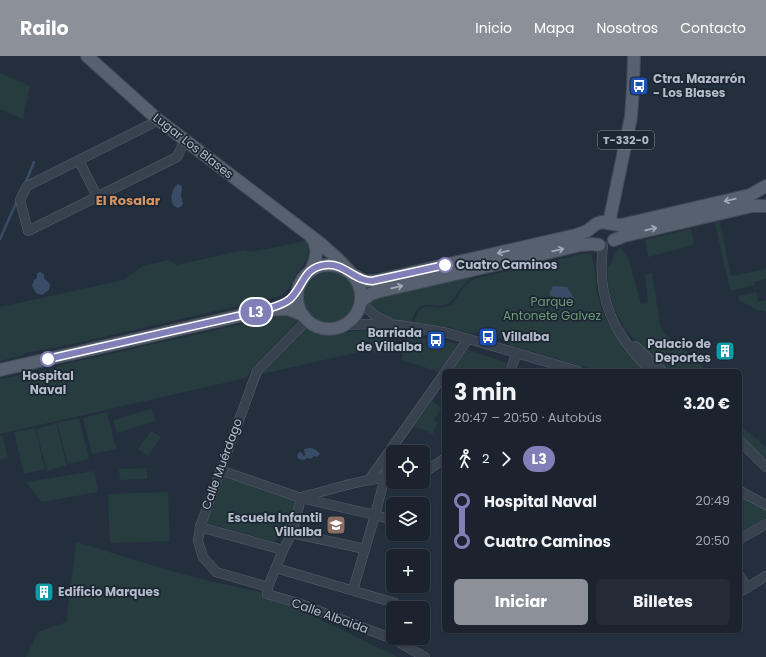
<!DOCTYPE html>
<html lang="es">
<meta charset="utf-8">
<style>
:root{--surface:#1b232e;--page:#242b36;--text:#f1f3f6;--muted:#a0a4aa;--line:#39404a;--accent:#8c9099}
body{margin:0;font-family:Poppins,sans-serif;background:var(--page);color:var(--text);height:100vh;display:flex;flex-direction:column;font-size:15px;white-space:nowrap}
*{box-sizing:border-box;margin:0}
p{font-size:13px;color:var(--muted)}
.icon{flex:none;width:22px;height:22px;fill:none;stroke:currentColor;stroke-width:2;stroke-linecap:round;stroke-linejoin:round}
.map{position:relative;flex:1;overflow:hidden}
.panel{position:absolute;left:442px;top:313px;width:300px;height:264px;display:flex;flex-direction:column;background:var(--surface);border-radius:6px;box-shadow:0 1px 3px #0004,0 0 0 1px var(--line)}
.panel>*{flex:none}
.badge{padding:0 8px;border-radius:13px;font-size:14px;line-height:26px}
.buttons{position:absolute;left:386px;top:389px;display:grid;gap:8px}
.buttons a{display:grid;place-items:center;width:44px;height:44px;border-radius:6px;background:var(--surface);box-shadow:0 1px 3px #0004,0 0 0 1px var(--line);font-size:20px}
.map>.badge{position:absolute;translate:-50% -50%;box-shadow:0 0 0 2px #fff}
.legs{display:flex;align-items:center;gap:6px;height:44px;padding:0 12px;font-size:13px}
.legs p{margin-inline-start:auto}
.head{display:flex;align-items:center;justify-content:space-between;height:68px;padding:0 12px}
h1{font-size:22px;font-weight:700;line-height:30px}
.button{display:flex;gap:8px;margin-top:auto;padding:8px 12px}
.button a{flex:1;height:46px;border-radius:6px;background:var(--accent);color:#fff;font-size:16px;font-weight:700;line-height:46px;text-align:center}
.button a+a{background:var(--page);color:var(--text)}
ul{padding:0 12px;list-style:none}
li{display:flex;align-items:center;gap:14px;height:40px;font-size:15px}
li i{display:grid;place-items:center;width:6px;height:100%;margin:0 5px;background:currentColor}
li i::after{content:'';width:10px;height:10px;margin:-5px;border:3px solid;border-radius:50%;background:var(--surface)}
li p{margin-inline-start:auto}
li:first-child i{background:linear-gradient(#0000 50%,currentColor 0)}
li:last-child i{background:linear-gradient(currentColor 50%,#0000 0)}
header{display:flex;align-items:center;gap:24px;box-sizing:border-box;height:56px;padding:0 20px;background:var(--accent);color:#fff}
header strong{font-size:19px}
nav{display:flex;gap:22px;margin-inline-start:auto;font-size:14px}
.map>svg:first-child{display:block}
.green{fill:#263c3f}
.water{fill:#394c67}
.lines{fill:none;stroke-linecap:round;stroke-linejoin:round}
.stream{stroke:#394c67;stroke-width:2.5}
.minor-casing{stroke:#565f6c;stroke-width:10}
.major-casing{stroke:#414a57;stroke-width:14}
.minor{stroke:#38414e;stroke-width:9}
.major{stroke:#56606e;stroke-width:12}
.oneway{stroke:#a1aab7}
.line-1-casing{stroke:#fff;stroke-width:9}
.line-1{stroke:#817fb8;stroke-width:6}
.stop-1-dot{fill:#fff;stroke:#817fb8;stroke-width:2}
.labels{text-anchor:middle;stroke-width:3.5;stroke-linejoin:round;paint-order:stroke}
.shield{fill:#1d2633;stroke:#878f9c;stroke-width:1}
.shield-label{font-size:11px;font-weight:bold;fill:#b4bcc9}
.poi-label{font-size:12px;font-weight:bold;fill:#b4bcc9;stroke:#1d2633;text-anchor:start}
.street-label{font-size:12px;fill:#b4bcc9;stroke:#1d2633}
.stop-label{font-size:12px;font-weight:bold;fill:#b4bcc9;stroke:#1d2633;text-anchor:start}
.park-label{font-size:12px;fill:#6b9a76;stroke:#1d2633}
.neighbourhood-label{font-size:13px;font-weight:bold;fill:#d59563;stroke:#1d2633}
</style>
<header>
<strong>Railo</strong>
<nav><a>Inicio</a><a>Mapa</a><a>Nosotros</a><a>Contacto</a></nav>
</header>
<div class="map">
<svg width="766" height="601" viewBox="0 0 766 601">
<rect width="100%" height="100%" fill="#242f3e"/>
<g class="green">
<path d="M0 17 30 30 23 63 0 53Z"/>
<path d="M720 166 731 220 766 213V223L754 226 755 229 730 235 715 167Z"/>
<path d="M691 173 694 189 648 201 645 184Z"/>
<path d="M306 185 310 192 307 204 296 219 289 232 281 240 55 292H50L26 297 21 300 0 305V251L123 224 143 210 168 204 177 209 244 194 250 196Z"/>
<path d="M620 191 629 204 641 248 648 247 645 218H652L661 274 708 315H666C633 284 605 260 608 210L611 208 614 200Z"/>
<path d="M586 197 592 199C593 204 594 209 595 214 596 221 595 228 597 235 602 268 624 292 647 315H598L510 289 503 283 480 276 470 277 449 271H413C421 236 434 259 451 249 456 246 459 238 462 234 466 228 471 225 477 222Z"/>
<path d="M326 209 337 210 364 225 476 219C468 223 463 229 458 236 456 239 453 244 450 246 436 258 417 233 411 271L387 266 361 245C349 296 279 266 301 225 306 216 316 211 326 209Z"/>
<path d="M756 236 758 246 766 244V256L757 254 739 244V240Z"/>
<path d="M285 260 295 262 298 265 255 308 246 322 0 378V323L24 318H30L55 313 61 309 269 262Z"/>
<path d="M306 272C323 282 337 277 355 275 365 274 375 274 386 275L379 298 368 294 262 318V316Z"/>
<path d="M408 280H411L460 288 440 316 401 304Z"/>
<path d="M468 293 471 295 507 307 504 315H452Z"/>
<path d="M432 345 442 352 434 363 437 367 433 378 414 370Z"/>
<path d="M151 353 155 365 117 377 113 364Z"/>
<path d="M107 356 116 393 92 398 83 362Z"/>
<path d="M79 362 89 403 68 408 57 367Z"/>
<path d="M56 367 67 409 47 415 36 373Z"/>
<path d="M740 369 766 391V404L740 381Z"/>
<path d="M35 372 45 413 24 418 14 376Z"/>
<path d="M151 375 161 381 148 400 138 393Z"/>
<path d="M0 380H3L8 402 0 403Z"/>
<path d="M147 412V423L120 424 119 413Z"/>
<path d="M94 415 98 436 42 446 26 426Z"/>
<path d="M224 421 295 445 288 473 281 477 275 486 207 467Z"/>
<path d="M740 435 766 449V462L740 477Z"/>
<path d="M168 436 170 485 110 487 108 438Z"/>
<path d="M76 486 185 519 267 538 398 601H26L38 576 66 566Z"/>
</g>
<g class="water">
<path d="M178 128 182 130 181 140 183 147 182 150 178 152 173 149C170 142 171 134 178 128Z"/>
<path d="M40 216 44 218V222L50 228 49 234 42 239 36 237 32 230 34 224 37 222V217Z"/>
<path d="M553 230 567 231 574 242 570 246 549 239Z"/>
<path d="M310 392C314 392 317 394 320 398L317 401 314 400 311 403 307 402 304 404 299 403 297 400 299 396 302 397 303 400 305 399 304 393Z"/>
</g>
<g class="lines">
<g class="stream">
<path d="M25 128 34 106"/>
<path d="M0 183 17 145"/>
</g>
<g class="minor-casing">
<g id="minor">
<path d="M156 62 151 68 27 130 20 144 28 175 177 101 185 84"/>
<path d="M79 105 97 140"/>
<path d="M603 190C596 243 614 279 651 315"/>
<path d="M361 245C368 255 376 262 388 266"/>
<path d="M344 269 372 268 399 269 448 277 578 315"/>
<path d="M635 290 662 315"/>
<path d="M446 315 468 283"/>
<path d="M510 315 517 297"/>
<path d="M740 385 766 411"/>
<path d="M220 414 301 442 305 440C331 434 368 421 393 422"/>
<path d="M423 417 444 403"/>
<path d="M369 424 444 318"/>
<path d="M740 435 766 449"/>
<path d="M393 464 375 459 301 442 292 477 283 494 268 531 267 538 295 546 393 583 425 601"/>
<path d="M200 471 283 494"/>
<path d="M423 473H424"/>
<path d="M292 477 365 493"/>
<path d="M740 483 766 468"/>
<path d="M276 512 395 547"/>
<path d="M740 520 747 532"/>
<path d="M268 531 216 516 203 501 198 485 200 471 257 315 307 264"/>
<path d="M353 534 375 459 393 391"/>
<path d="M740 536 766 520"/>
</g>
</g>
<g class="major-casing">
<g id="major">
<path d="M87 0 156 62 320 187 339 204 351 217"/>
<path d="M609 167 631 61 633 32 634 0"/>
<path d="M311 181C320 191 316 203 311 214"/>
<path d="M614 184 624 180 752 150H766"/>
<circle cx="329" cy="241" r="32"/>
<path d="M352 218 364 225H375L576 179 587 175 596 168 602 166 613 168 621 169 750 139 766 130"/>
<path d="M361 245 371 238 377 236 581 189 592 188 599 189"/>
<path d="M0 314 265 254 288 253 303 259"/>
</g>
</g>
<use href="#minor" class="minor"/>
<use href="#major" class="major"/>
</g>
<defs><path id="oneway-shaft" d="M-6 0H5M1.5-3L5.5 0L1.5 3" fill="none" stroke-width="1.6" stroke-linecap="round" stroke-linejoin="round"/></defs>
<g class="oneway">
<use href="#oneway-shaft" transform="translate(730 144) rotate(167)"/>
<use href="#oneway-shaft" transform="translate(651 173) rotate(-13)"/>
<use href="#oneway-shaft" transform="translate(558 194) rotate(-13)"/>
<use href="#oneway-shaft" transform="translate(503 196) rotate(167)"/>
<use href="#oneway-shaft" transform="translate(397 231) rotate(-13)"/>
</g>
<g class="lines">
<g class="line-1-casing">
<path id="line-1" d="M48 303 264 254C273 251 283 249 290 243 304 230 303 211 326 209 345 207 354 225 372 225L445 209"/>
</g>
<use href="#line-1" class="line-1"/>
</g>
<defs>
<g id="bus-square" transform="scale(1)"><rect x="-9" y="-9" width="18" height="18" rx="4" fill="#1a4fb4" stroke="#1d2633"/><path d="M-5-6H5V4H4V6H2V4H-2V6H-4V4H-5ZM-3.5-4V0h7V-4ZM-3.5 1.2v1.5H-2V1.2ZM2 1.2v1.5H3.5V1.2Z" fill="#fff"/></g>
<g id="building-square" transform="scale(1)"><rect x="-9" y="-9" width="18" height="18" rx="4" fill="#0f9aa8" stroke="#1d2633"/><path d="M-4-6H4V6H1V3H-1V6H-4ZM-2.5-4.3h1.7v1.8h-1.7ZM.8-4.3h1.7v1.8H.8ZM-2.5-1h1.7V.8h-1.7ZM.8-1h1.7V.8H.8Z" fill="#fff"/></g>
<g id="school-square" transform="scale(1)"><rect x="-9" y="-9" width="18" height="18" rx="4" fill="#8d6e63" stroke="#1d2633"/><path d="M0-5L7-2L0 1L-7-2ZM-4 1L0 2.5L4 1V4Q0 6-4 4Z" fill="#fff"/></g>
</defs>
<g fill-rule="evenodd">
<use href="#bus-square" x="639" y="30"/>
<use href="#bus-square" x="488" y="281"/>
<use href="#bus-square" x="436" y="284"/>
<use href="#building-square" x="725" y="295"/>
<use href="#school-square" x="336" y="469"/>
<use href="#building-square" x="44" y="536"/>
</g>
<g class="stop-1-dot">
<circle cx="445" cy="209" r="7"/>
<circle cx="48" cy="303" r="7"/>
</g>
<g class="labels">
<rect class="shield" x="598" y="75" width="56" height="18" rx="3"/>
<g class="shield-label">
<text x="626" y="88">T-332-0</text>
</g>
<g class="poi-label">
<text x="653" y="27">Ctra. Mazarrón<tspan x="653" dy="14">- Los Blases</tspan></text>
<text x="422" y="281" text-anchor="end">Barriada<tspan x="422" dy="14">de Villalba</tspan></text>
<text x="502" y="285">Villalba</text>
<text x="711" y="292" text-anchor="end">Palacio de<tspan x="711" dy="14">Deportes</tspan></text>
<text x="322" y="466" text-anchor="end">Escuela Infantil<tspan x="322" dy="14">Villalba</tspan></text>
<text x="58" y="540">Edificio Marques</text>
</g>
<g class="street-label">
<text transform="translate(193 90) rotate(38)" y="4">Lugar Los Blases</text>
<text transform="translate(222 408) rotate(-70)" y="4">Calle Muérdago</text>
<text transform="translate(330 560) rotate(20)" y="4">Calle Albaida</text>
</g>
<g class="stop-label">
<text x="456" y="213">Cuatro Caminos</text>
<text x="48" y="324" text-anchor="middle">Hospital<tspan x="48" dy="14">Naval</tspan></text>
</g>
<g class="park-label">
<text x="552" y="250">Parque<tspan x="552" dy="14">Antonete Galvez</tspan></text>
</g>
<g class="neighbourhood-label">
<text x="128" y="149">El Rosalar</text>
</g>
</g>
</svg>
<div class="buttons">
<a><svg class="icon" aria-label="locate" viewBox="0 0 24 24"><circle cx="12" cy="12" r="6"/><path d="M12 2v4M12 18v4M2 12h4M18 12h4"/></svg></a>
<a><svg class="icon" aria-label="layers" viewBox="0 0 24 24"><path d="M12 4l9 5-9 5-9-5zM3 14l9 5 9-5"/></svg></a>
<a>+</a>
<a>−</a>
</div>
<b class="badge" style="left:256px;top:256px;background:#817fb8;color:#fff">L3</b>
<section class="panel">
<div class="head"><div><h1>3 min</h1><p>20:47 – 20:50 · Autobús</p></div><b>3.20 €</b></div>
<div class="legs"><svg class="icon" aria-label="walk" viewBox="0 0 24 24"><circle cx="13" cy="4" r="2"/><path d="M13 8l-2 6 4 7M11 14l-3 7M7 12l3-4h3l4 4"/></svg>2<svg class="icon" aria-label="forward" viewBox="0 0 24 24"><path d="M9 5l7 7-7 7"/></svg><b class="badge" style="background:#817fb8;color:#fff">L3</b></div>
<ul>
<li><i style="color:#817fb8"></i><b>Hospital Naval</b><p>20:49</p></li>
<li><i style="color:#817fb8"></i><b>Cuatro Caminos</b><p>20:50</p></li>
</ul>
<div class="button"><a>Iniciar</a><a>Billetes</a></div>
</section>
</div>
